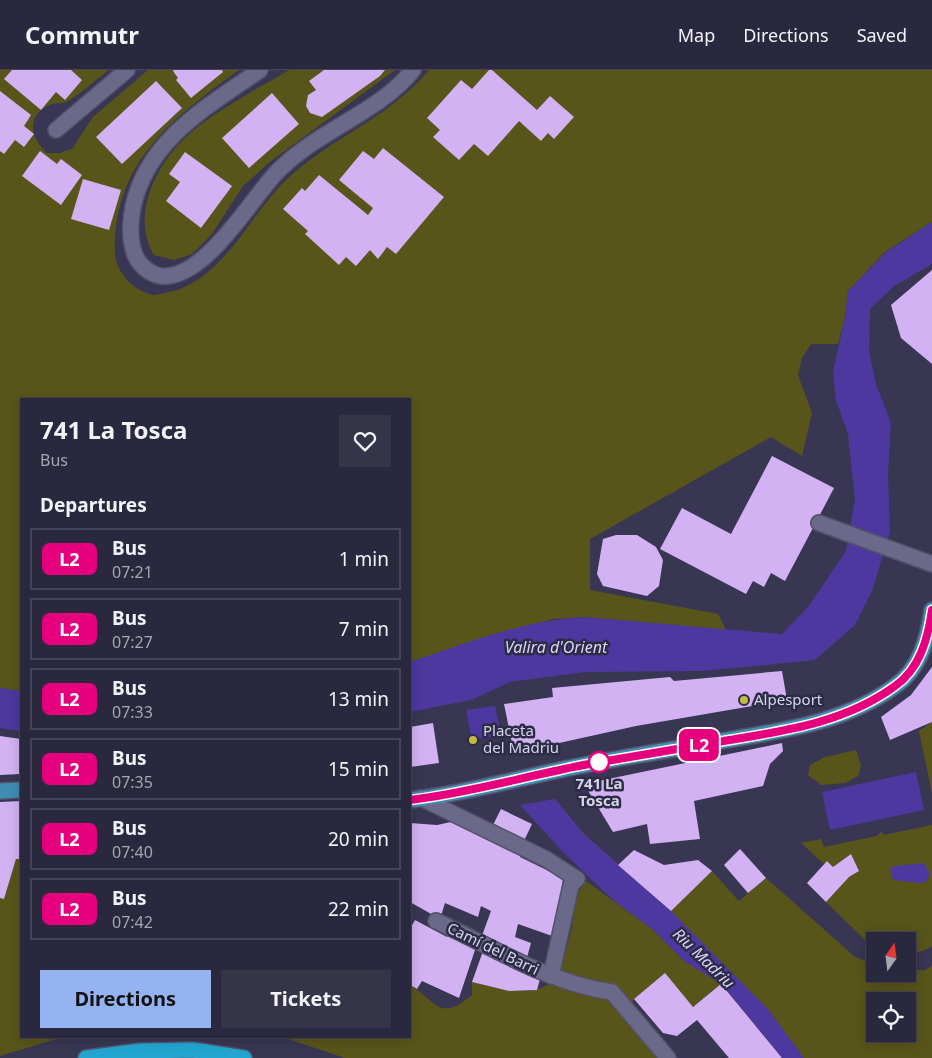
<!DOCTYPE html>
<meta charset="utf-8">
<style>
:root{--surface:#2a283e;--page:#363449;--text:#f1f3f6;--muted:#a5a6b0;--line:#464458;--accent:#95b2f1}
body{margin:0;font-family:"Noto Sans",sans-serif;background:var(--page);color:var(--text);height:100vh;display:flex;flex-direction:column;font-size:19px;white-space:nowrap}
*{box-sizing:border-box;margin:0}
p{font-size:16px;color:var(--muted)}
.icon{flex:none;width:28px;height:28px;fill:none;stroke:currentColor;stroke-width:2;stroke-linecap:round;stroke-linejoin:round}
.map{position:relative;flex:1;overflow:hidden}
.side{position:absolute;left:20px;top:328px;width:391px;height:640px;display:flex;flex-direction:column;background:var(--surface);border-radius:0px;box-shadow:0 2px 12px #0003,0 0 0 1px var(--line)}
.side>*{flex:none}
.badge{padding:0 10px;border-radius:8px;font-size:18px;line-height:32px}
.needle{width:32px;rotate:14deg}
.buttons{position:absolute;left:866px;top:862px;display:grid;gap:10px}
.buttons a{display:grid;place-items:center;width:50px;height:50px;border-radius:0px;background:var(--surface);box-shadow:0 2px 12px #0003,0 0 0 1px var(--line);font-size:25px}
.map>.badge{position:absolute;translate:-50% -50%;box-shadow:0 0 0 2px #fff}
h2{padding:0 20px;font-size:19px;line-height:45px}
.round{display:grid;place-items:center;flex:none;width:52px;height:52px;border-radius:0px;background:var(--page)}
.overview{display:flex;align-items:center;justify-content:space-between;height:85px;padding:0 20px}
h1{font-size:24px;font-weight:700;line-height:38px}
.button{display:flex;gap:10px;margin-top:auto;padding:10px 20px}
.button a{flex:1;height:58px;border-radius:0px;background:var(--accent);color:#111;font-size:20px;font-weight:700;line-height:58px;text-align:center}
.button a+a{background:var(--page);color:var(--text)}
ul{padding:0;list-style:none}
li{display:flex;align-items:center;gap:15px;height:62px;margin:0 10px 8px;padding:0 10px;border:2px solid var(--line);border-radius:0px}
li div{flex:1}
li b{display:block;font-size:19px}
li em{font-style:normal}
li .badge{min-width:55px;font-weight:700;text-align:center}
header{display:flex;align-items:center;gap:30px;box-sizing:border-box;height:70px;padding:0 25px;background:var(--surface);border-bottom:1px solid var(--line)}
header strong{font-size:24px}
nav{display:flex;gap:28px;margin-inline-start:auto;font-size:18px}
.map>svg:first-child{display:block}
.green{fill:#58551a;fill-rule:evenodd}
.water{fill:#4d38a0}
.building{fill:#d2b2f3}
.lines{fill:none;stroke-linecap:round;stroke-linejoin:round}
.minor-casing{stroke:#535169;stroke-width:18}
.major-casing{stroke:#535169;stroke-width:18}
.highway-casing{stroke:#535169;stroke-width:18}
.minor{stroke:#6b698a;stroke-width:15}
.major{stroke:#3f8db5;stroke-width:15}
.highway{stroke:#22a5d1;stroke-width:15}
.line-casing{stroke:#fff;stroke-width:11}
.line{stroke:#e6007e;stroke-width:8}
.poi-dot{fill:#c2bd3f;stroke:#2e2b48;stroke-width:2}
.stop-dot{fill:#fff;stroke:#e6007e;stroke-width:2.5}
.labels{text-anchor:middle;stroke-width:5;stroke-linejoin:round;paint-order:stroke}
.poi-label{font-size:15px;fill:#d6d5e8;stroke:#2e2b48;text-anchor:start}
.stop-label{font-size:15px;font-weight:bold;fill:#d6d5e8;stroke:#2e2b48}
.street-label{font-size:15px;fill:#d6d5e8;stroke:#2e2b48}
.water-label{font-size:16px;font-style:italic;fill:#d7d6f2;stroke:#2e2b48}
</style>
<header>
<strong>Commutr</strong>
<nav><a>Map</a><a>Directions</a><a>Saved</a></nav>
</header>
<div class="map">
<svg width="932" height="988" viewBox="0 0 932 988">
<rect width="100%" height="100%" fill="#383653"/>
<g class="green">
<path d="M0 0H109C95 10 82 23 68 31 63 34 57 33 52 34 26 43 29 67 47 83H59L72 79 93 47 148 0H239C172 48 112 94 115 184 116 203 135 222 154 225 157 225 162 223 165 223 222 213 248 147 286 110 330 68 391 47 429 0H932V152L885 182 848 221 845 246 838 274H811L802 288 798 305 812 343 802 386 771 367 590 469V520L718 544 726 560 585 547 553 549 489 566 410 592V329H21V621L0 618Z"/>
<path d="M289 0H395L271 91 243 116 212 164 192 184 174 190 154 185C131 147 154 98 184 69 210 43 256 20 289 0Z"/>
<path d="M932 652V723L919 661Z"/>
<path d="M856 680 861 695 858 706 845 713 821 715 808 705 810 695 825 687Z"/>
<path d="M555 729 583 763 670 841 712 801 739 831 766 808 854 886 875 896V904H908V900H925L932 896V988H782L720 915 693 937 664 904 623 939 661 988H345L279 966H410V915C436 931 439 953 472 925V912C499 918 534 931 556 908 561 902 570 866 572 857 576 833 570 833 586 811L646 855 613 830 522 737ZM875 931H908V964H875Z"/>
<path d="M932 755V876C925 881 916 883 908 883V871H875V875L864 869 826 832 849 807 859 801 851 784 833 797 827 791 824 794 801 773 821 769 824 777 877 766 881 762 884 765Z"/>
<path d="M16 789H21V966H76L60 968 0 986V828L4 829Z"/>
</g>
<g class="water">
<path d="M932 152V194L894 216 870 239 869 282 876 314 891 353 888 403 890 462 872 521 855 555 815 590 702 601 585 602 510 612 471 630 410 642V592C467 573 524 550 585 547L782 564 808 537 846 481 855 429 848 364 836 330 833 303 845 246 848 221 885 183Z"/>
<path d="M0 618 21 621V661L0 658Z"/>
<path d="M495 636 501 665 472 670 466 640Z"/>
<path d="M916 702 924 740 830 760 822 722Z"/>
<path d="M555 729 583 763 671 841 768 939 804 988H782L721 914 684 891 652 859 613 830 562 781 520 735Z"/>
<path d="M924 793 930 804 926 812 920 813 893 810 890 799 894 796Z"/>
</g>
<g class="building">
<path d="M12 0H71L82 10 65 30 56 22 41 40 4 9Z"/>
<path d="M174 0H222L223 2 191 28 176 10 178 8 173 1Z"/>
<path d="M324 0H385L380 6 322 47 310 43 306 36 308 25 316 20 309 11Z"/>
<path d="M489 0H492L537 40 550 26 574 47 554 69 548 63 541 71 519 51 488 86 474 74 459 90 433 67 440 60 427 48 461 10 472 19Z"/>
<path d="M156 11 182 38 122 94 96 67Z"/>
<path d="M0 21 31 45 24 56 34 64 24 77 15 70 4 84 0 81Z"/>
<path d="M272 23 299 54 249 98 222 68Z"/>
<path d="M383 78 444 127 396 184 387 177 378 189 370 180 356 196 346 187 339 195 305 164 308 161 283 139 302 118 305 121 319 105 368 145 373 138 339 110 363 81 374 89Z"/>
<path d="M40 81 57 94 61 89 82 105 61 135 22 106Z"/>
<path d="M185 82 232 116 201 158 166 131 180 112 169 104Z"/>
<path d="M83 109 121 120 109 160 71 149Z"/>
<path d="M932 200V294L901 268 891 235Z"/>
<path d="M772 386 834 418 785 511 771 503 764 517 753 511 746 524 660 479 682 438 731 464Z"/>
<path d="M616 465H637L656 477 663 490 659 516 647 526 603 516 597 504 603 469Z"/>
<path d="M932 597V652L890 670 881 647 911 625Z"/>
<path d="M782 601 787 630 636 656 514 683 504 634 553 627 552 618 670 607 674 611Z"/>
<path d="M433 653 439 693 410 697V657Z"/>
<path d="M0 666 21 669V704L0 705Z"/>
<path d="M782 673 783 681 770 694 763 716 694 731 700 769 650 774 647 754 613 762 584 714Z"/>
<path d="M21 731V789H16L4 829 0 828V732Z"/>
<path d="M501 739 532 754 522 775 491 759Z"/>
<path d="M451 752 487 765 521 783 520 787 563 808 555 867 518 854 515 867 531 873 526 891 543 898 537 920 509 921 472 912 483 881 480 871 491 841 481 836 478 847 445 833 440 849 410 832V753L437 755Z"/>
<path d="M740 779 766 808 748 823 724 795Z"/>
<path d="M634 780 664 795 698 790 712 801 671 841 618 795Z"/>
<path d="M851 784 859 801 849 807 826 832 807 813 827 791 833 797Z"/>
<path d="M415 850 447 867 449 864 473 874 475 880 459 928 422 911 417 919 410 915V859Z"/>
<path d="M665 903 693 937 721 914 782 988H729L697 950 677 966 663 963 634 929Z"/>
</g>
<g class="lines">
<g class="minor-casing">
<g id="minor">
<path d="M260 0C208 36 147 70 133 137 130 154 129 169 135 185 140 197 154 208 168 206 208 202 249 133 275 104 315 61 379 43 413 0"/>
<path d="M56 60 127 0"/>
<path d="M819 453 932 494"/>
<path d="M421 728 546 789 577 809 571 815 551 906"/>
<path d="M436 851C493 877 548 913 612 922L668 988"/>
</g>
</g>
<g class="major-casing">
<g id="major">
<path d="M0 721 21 720"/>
<path d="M410 730C470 723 529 705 589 694 635 685 681 678 727 670 786 660 846 652 895 616 920 599 928 568 932 540"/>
</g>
</g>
<g class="highway-casing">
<path id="highway" d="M86 988 140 981 193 980 244 988"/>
</g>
<use href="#minor" class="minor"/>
<use href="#major" class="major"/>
<use href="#highway" class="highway"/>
</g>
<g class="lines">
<g class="line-casing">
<path id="line" d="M410 730C470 723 529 705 589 694 634 686 679 679 724 671 783 661 845 653 895 616 920 599 928 568 932 540"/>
</g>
<use href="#line" class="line"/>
</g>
<g class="poi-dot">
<circle cx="744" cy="630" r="5"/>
<circle cx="473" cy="670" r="5"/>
</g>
<circle class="stop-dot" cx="599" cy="692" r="10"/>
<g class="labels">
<g class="poi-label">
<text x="754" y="635">Alpesport</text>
<text x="483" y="666">Placeta<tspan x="483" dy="17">del Madriu</tspan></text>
</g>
<g class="stop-label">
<text x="599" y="719">741 La<tspan x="599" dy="17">Tosca</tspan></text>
</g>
<g class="street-label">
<text transform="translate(493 879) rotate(26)" y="5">Camí del Barri</text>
</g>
<g class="water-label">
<text x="556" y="583">Valira d'Orient</text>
<text transform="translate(704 888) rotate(44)" y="6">Riu Madriu</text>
</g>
</g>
</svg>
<div class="buttons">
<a><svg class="needle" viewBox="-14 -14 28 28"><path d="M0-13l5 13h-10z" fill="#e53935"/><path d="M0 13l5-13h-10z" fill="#a5a6b0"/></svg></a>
<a><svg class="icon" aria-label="locate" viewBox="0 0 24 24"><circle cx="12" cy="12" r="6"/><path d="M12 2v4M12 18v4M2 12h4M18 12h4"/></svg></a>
</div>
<b class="badge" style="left:699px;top:675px;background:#e6007e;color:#fff">L2</b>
<section class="side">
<div class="overview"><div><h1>741 La Tosca</h1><p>Bus</p></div><a class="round"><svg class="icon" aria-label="heart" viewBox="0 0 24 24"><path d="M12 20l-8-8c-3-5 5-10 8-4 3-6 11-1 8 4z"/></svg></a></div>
<h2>Departures</h2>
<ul>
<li><span class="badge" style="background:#e6007e;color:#fff">L2</span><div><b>Bus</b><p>07:21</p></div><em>1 min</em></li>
<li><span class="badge" style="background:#e6007e;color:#fff">L2</span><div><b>Bus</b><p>07:27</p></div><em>7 min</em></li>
<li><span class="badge" style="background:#e6007e;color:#fff">L2</span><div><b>Bus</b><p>07:33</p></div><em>13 min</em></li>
<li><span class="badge" style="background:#e6007e;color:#fff">L2</span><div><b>Bus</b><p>07:35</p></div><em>15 min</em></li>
<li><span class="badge" style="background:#e6007e;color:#fff">L2</span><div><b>Bus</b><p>07:40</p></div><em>20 min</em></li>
<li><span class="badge" style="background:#e6007e;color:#fff">L2</span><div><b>Bus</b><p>07:42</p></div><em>22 min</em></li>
</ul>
<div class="button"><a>Directions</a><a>Tickets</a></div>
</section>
</div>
